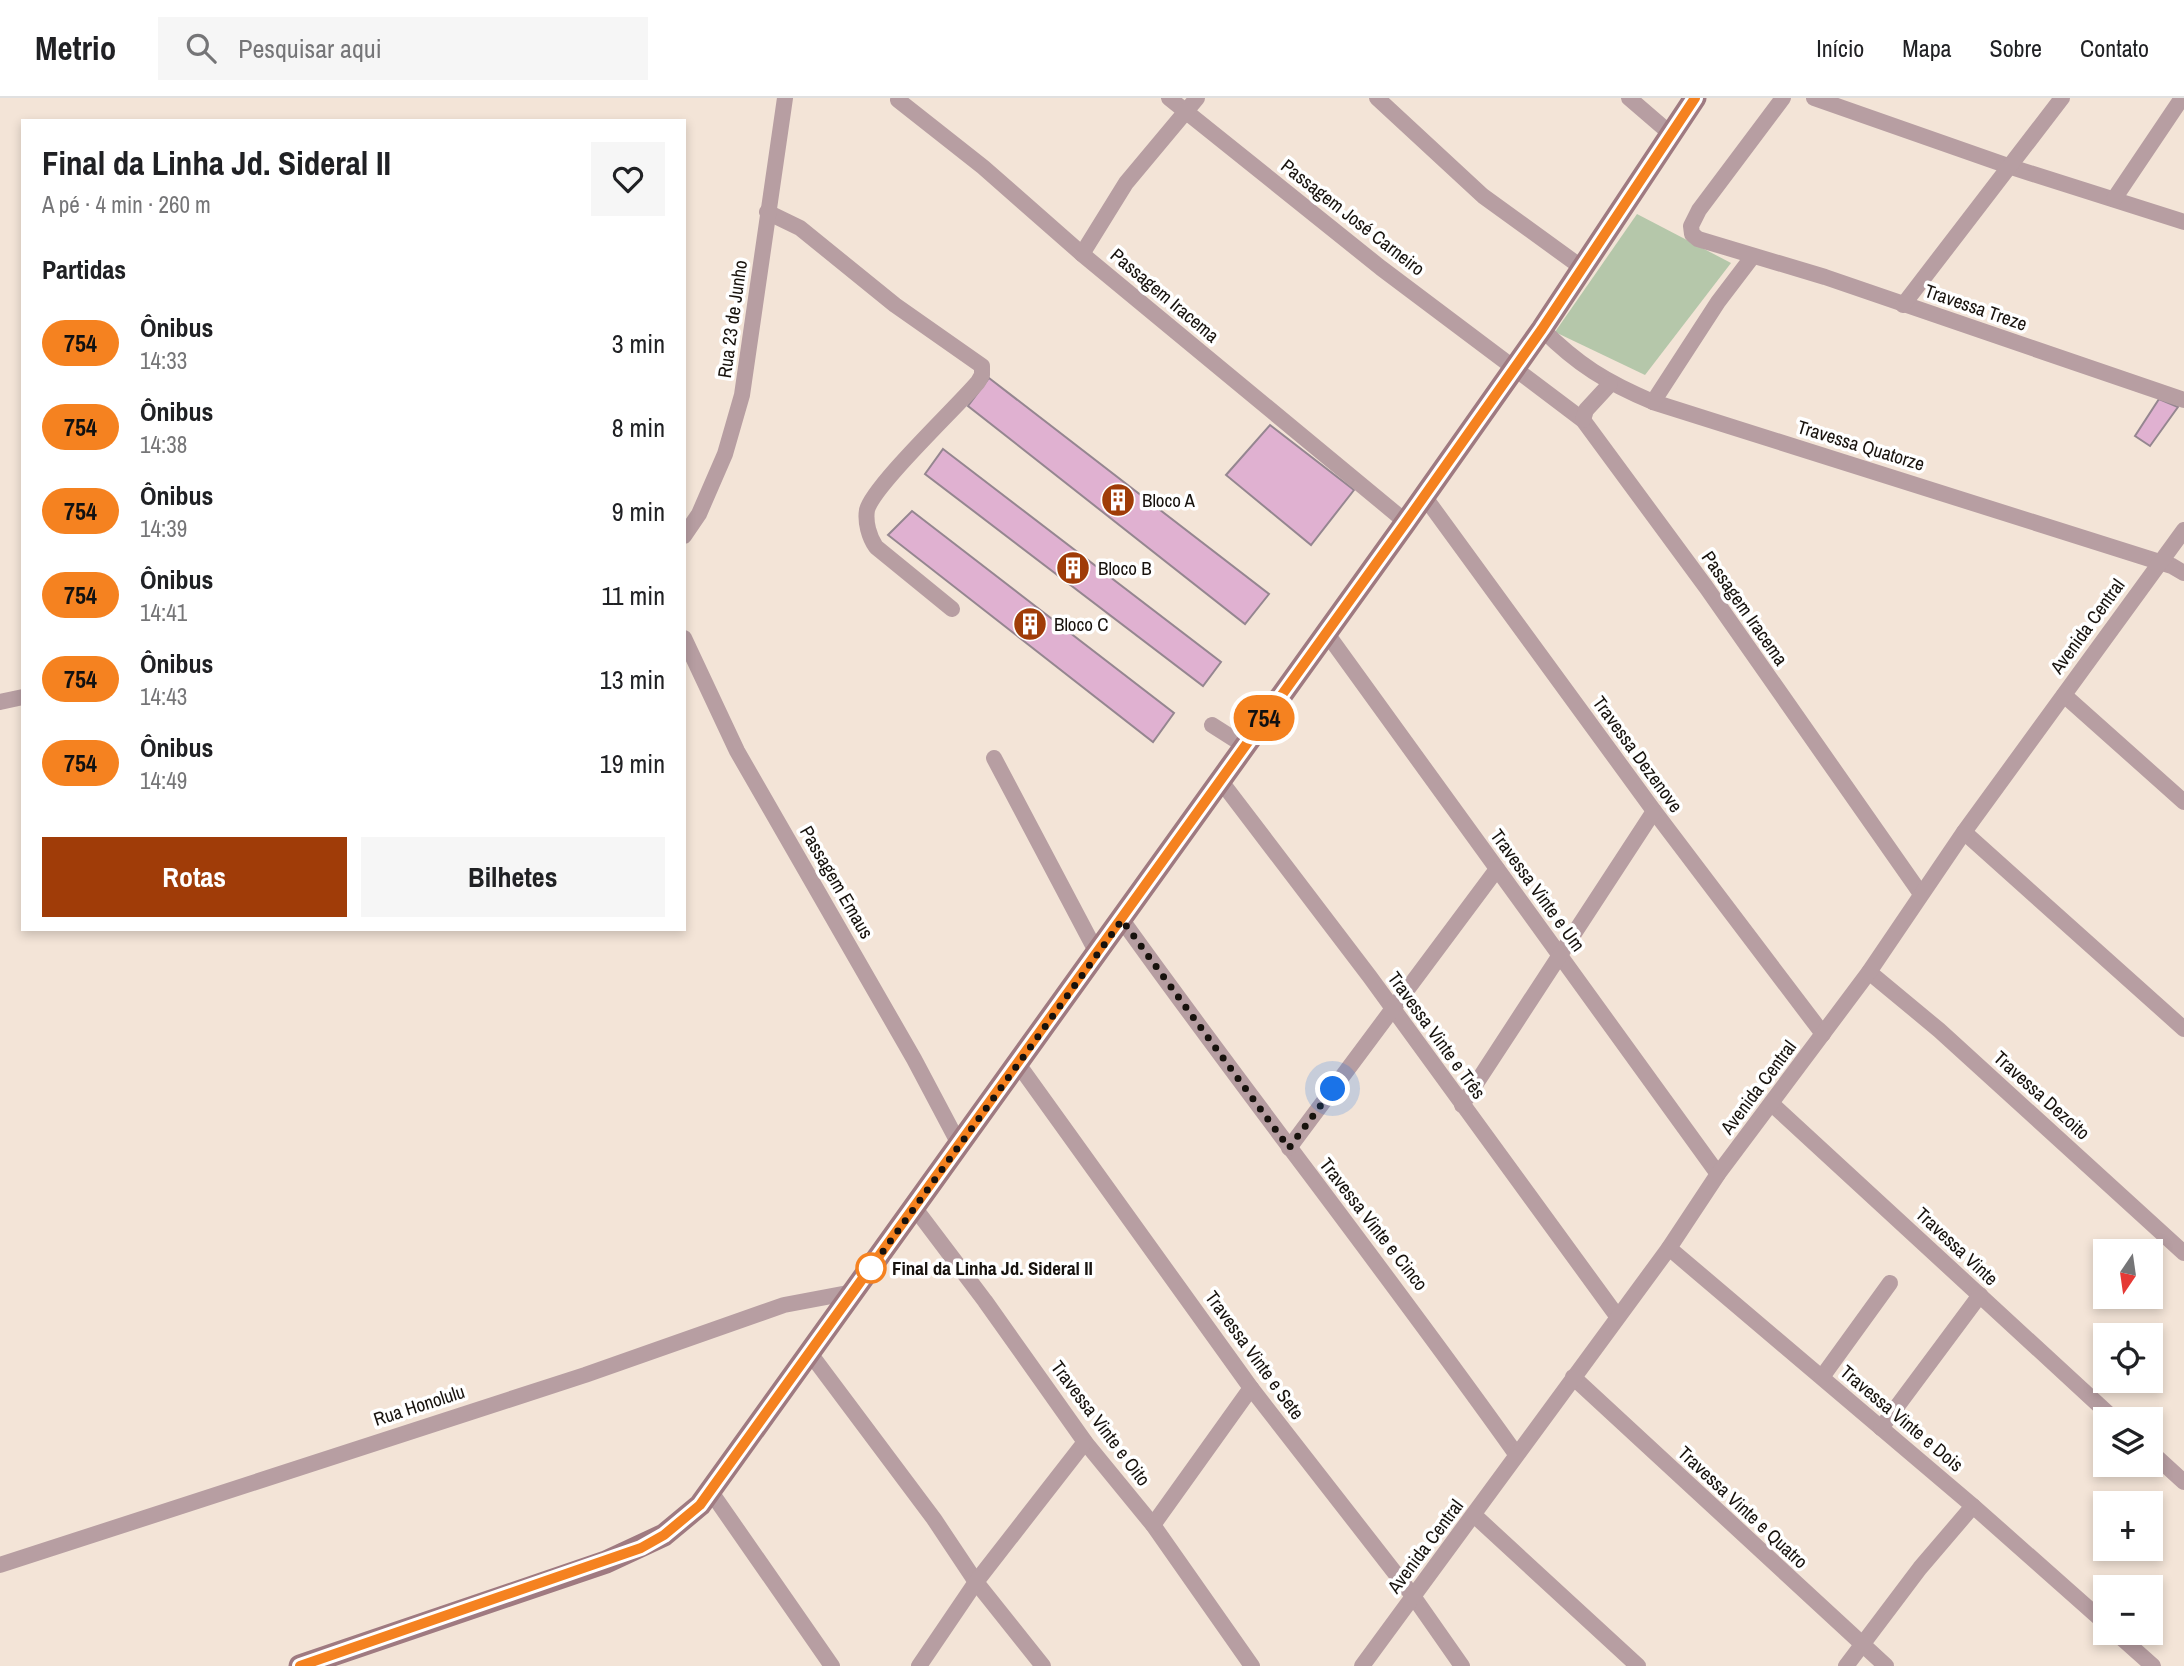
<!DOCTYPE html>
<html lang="pt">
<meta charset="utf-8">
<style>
:root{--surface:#fff;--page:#f6f6f6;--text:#202124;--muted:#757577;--line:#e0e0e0;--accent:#a03c08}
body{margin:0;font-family:"Archivo Narrow",sans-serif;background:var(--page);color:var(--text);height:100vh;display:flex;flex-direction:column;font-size:26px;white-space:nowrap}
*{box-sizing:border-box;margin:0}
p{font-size:23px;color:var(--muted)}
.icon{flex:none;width:38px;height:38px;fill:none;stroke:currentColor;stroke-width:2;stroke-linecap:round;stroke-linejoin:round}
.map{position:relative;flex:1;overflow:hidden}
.details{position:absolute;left:21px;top:21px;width:665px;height:812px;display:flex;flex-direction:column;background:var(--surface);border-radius:0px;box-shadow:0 4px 10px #0003}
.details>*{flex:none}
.badge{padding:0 14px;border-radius:23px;font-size:24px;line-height:46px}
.needle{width:46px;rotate:193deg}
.tools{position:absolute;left:2093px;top:1141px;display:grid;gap:14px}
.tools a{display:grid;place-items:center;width:70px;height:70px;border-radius:0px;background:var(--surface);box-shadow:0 4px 10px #0003;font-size:35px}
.you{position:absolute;width:35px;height:35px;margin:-18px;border:5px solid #fff;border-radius:50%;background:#1a73e8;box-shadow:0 0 0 10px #1a73e833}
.map>.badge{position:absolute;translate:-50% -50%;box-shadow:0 0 0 4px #fff}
h2{padding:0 21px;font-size:26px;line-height:63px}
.round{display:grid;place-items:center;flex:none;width:74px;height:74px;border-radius:0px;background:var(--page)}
.overview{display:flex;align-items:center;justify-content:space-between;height:119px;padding:0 21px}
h1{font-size:33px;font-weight:800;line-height:52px}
.button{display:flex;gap:14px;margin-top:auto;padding:14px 21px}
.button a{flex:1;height:80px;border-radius:0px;background:var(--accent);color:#fff;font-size:28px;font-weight:800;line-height:80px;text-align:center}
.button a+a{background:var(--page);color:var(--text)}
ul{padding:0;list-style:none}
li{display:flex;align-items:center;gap:21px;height:84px;padding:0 21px}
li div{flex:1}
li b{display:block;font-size:26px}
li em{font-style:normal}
li .badge{min-width:77px;font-weight:700;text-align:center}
header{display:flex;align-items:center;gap:42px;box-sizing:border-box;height:98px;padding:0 35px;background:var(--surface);border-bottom:2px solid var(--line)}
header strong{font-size:33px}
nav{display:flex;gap:38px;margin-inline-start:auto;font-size:24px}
.search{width:490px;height:63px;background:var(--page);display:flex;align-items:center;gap:18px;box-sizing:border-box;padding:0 24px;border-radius:0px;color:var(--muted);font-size:26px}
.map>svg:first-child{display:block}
.green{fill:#b5c7aa}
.building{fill:#e0b1d1;stroke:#958690;stroke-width:2}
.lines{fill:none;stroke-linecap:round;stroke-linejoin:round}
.street{stroke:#b79ea2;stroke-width:16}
.secondary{stroke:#9f7a81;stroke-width:23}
.line-casing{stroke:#fff;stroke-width:16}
.line{stroke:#f58220;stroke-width:10}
.walk{stroke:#17120d;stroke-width:7;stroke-dasharray:0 12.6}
.stop-dot{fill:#fff;stroke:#f58220;stroke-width:3.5}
.labels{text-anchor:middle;stroke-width:7;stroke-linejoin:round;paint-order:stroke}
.street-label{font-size:19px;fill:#17120d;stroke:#fff}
.poi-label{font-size:19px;fill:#17120d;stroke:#fff;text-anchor:start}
.stop-label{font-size:19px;font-weight:bold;fill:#17120d;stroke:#fff;text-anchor:start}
</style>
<header>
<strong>Metrio</strong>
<div class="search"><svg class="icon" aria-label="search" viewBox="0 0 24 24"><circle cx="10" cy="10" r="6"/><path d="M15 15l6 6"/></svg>Pesquisar aqui</div>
<nav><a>Início</a><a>Mapa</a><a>Sobre</a><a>Contato</a></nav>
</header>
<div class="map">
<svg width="2184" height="1568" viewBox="0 0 2184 1568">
<rect width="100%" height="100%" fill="#f3e4d7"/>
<path class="green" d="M1637 116 1731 165 1645 277 1555 234Z"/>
<g class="building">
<path d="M989 280 1269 496 1245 526 968 308Z"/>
<path d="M2159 301 2178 309 2150 348 2135 338Z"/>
<path d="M1270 327 1354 392 1311 447 1226 377Z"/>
<path d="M943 351 1221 564 1203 588 925 376Z"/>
<path d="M912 413 1174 615 1153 644 888 437Z"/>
</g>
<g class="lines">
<g class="street">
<path d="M1169 0 1381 170 1583 322 1706 489 1921 796"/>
<path d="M1377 0 1483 98 1581 169"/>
<path d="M1629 0 1672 37"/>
<path d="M1783 0 1699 112 1691 128 1692 136 1698 141 1825 179 2184 302"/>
<path d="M1814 0 2011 69 2184 124"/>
<path d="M898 2 983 69 1082 156 1406 424"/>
<path d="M2114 101 2182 0"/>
<path d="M767 114 800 130 895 207 982 268V277L978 284C957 309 873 388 867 412 865 424 869 439 876 449L952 511"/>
<path d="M1082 156 1126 85 1197 0"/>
<path d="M1903 207 2062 0"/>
<path d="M1542 231C1578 267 1606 284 1653 304L2172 468 2184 475"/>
<path d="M1653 304 1718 204 1753 158"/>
<path d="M1583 322 1586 312 1610 286"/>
<path d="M1424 398 1654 713 1823 936"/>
<path d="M684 438 699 416 725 356 742 297 785 0"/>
<path d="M1325 533 1718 1076"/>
<path d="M684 540 737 653 914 961 959 1046"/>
<path d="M2064 597 2184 704"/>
<path d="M0 604 23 599"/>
<path d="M1212 627 1245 648"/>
<path d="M994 660 1097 855"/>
<path d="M1220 682 1370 879 1617 1218"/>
<path d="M1964 734 2184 931"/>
<path d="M1122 822C1251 1002 1388 1176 1516 1356"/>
<path d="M1869 874 1939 932 2184 1155"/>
<path d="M1018 966 1251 1290 1413 1498 1462 1568"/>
<path d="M1772 1006 2114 1321"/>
<path d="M1462 1007 1654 713"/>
<path d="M1289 1050 1497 771"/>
<path d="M914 1109 985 1203 1085 1344 1153 1427 1252 1568"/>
<path d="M1669 1150 1973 1408 2105 1525"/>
<path d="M809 1254 934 1421 976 1484 1043 1568"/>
<path d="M1573 1279 1886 1568"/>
<path d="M1822 1279 1890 1185"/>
<path d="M1881 1330 1980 1197"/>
<path d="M2151 1354 2184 1384"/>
<path d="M711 1394 832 1568"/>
<path d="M1474 1417 1638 1568"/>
<path d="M1153 1427 1251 1290"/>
<path d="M0 1467 585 1277 784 1207 853 1194"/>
<path d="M2116 1535 2153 1568"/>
<path d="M919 1568 976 1484 1085 1344"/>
<path d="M1362 1568 1669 1150 1718 1076 1869 874 1964 734 2184 432"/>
<path d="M1846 1568 1920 1470 1973 1408"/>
</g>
<path class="secondary" d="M300 1568 606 1464 664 1437 700 1407 1406 424 1542 231 1695 0"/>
</g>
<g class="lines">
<g class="line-casing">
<path id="line" d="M300 1568 641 1450 664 1437 700 1407 1406 424 1542 231 1695 0"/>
</g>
<use href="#line" class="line"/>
<path class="walk" d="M871 1170 866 1177 1122 822 1289 1050 1333 991"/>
</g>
<defs>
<g id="building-disc" transform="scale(1.75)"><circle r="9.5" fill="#a03c08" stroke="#fff"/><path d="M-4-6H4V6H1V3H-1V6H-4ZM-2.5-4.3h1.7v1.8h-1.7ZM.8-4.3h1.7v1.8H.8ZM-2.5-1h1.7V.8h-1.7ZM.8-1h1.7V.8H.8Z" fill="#fff"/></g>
</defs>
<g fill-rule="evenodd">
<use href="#building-disc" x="1118" y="402"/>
<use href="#building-disc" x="1073" y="470"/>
<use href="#building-disc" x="1030" y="526"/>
</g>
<circle class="stop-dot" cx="871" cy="1170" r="14"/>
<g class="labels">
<g class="street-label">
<text transform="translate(1353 119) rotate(38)" y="7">Passagem José Carneiro</text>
<text transform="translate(1165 197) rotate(40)" y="7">Passagem Iracema</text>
<text transform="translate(1976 209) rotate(19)" y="7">Travessa Treze</text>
<text transform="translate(732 221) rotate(-82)" y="7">Rua 23 de Junho</text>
<text transform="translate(1861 347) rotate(17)" y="7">Travessa Quatorze</text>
<text transform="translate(1745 510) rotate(55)" y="7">Passagem Iracema</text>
<text transform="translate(2087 528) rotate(-54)" y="7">Avenida Central</text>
<text transform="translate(1638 656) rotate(54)" y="7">Travessa Dezenove</text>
<text transform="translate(837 784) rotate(60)" y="7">Passagem Emaus</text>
<text transform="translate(1538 792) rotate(54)" y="7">Travessa Vinte e Um</text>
<text transform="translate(1437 937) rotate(54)" y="7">Travessa Vinte e Três</text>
<text transform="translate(1758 989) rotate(-53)" y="7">Avenida Central</text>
<text transform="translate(2042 997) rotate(42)" y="7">Travessa Dezoito</text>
<text transform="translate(1374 1126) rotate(52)" y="7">Travessa Vinte e Cinco</text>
<text transform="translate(1957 1148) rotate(43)" y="7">Travessa Vinte</text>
<text transform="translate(1255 1257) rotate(54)" y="7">Travessa Vinte e Sete</text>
<text transform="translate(419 1307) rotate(-18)" y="7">Rua Honolulu</text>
<text transform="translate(1902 1320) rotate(40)" y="7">Travessa Vinte e Dois</text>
<text transform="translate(1101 1325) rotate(53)" y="7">Travessa Vinte e Oito</text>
<text transform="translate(1743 1409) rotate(43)" y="7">Travessa Vinte e Quatro</text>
<text transform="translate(1425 1448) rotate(-53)" y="7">Avenida Central</text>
</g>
<g class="poi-label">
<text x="1142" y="409">Bloco A</text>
<text x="1098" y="477">Bloco B</text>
<text x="1054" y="533">Bloco C</text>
</g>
<g class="stop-label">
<text x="892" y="1177">Final da Linha Jd. Sideral II</text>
</g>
</g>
</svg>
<div class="tools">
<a><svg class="needle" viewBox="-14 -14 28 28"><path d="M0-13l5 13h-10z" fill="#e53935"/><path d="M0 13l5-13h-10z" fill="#757577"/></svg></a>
<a><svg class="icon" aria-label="locate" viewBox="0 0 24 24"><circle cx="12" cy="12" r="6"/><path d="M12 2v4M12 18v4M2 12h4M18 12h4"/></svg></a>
<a><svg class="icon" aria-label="layers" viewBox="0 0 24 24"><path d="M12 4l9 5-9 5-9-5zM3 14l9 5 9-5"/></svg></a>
<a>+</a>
<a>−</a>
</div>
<div class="you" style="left:1333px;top:991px"></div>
<b class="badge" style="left:1264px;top:620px;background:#f58220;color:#111">754</b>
<section class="details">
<div class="overview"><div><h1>Final da Linha Jd. Sideral II</h1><p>A pé · 4 min · 260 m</p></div><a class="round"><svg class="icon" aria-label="heart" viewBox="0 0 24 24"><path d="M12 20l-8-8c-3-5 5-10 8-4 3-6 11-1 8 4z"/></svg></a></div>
<h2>Partidas</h2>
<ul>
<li><span class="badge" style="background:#f58220;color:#111">754</span><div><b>Ônibus</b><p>14:33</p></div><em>3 min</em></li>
<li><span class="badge" style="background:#f58220;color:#111">754</span><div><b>Ônibus</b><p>14:38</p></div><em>8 min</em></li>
<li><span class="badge" style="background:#f58220;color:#111">754</span><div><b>Ônibus</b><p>14:39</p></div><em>9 min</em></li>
<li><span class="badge" style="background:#f58220;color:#111">754</span><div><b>Ônibus</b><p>14:41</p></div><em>11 min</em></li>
<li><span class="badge" style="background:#f58220;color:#111">754</span><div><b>Ônibus</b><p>14:43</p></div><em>13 min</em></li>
<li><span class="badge" style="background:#f58220;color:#111">754</span><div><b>Ônibus</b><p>14:49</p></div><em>19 min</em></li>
</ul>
<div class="button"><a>Rotas</a><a>Bilhetes</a></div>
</section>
</div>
